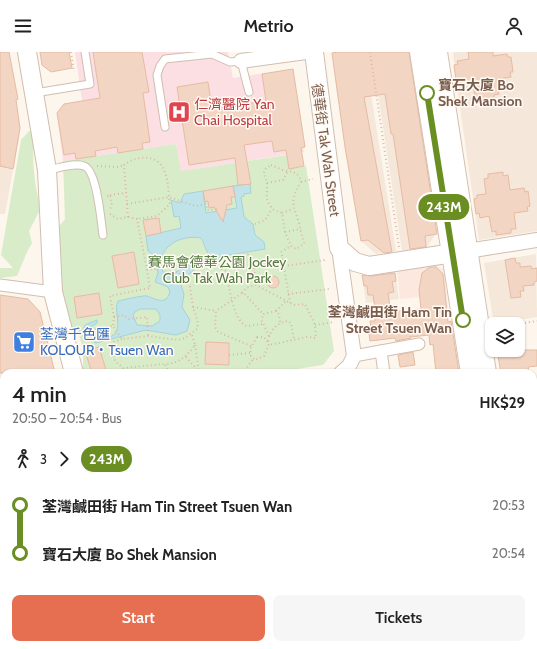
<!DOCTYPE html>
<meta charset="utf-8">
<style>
:root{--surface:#fff;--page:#f6f6f6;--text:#222;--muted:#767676;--accent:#e76f51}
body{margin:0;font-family:Cabin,"Noto Sans TC",sans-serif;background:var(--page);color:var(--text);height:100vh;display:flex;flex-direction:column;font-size:15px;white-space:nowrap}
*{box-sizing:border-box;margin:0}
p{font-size:13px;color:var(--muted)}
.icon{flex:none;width:22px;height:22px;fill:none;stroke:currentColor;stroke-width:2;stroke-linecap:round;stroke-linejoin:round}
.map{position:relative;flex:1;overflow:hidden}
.details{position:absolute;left:0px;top:317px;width:537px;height:280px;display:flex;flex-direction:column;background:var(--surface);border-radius:12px 12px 0 0;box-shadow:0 1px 3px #0004}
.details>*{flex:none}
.badge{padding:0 8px;border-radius:13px;font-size:14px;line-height:26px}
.tools{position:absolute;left:485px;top:265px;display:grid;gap:8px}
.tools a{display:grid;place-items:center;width:40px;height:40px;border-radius:8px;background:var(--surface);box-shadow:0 1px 3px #0004;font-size:20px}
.map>.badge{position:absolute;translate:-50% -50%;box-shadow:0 0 0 2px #fff}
.legs{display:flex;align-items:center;gap:6px;height:44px;padding:0 12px;font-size:13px}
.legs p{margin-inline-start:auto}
.summary{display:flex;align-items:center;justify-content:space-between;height:68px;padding:0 12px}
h1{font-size:22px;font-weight:600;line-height:30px}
.action{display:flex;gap:8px;margin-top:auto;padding:8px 12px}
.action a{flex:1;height:46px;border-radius:8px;background:var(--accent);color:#fff;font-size:16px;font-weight:600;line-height:46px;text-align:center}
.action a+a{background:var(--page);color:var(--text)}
ul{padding:0 12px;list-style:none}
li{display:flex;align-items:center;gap:14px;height:48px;font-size:15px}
li i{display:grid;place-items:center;width:6px;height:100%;margin:0 5px;background:currentColor}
li i::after{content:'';width:10px;height:10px;margin:-5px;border:3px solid;border-radius:50%;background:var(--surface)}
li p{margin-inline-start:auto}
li:first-child i{background:linear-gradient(#0000 50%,currentColor 0)}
li:last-child i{background:linear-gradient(currentColor 50%,#0000 0)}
header{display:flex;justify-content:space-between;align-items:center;height:52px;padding:0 12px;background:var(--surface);font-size:18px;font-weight:600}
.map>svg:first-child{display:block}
.residential{fill:#f5e8da}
.commercial{fill:#fde8e0}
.medical{fill:#fbdfe3}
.green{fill:#d8ecc9}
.water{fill:#bfe3e8;stroke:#a5d3da;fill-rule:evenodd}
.building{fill:#f3d5c3;stroke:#e6bba3}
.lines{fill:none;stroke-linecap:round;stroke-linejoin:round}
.service-casing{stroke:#d1beb0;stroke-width:9}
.pedestrian-casing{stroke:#d1beb0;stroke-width:13}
.minor-casing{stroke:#d1beb0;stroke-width:16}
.tertiary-casing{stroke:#d1beb0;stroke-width:20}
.secondary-casing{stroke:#d6c0b0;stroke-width:22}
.path{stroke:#d9b8a5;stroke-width:2;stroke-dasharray:1 3;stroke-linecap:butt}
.service{stroke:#fff;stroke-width:7}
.pedestrian{stroke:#fff;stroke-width:11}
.minor{stroke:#fff;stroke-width:14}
.tertiary{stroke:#fff;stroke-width:18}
.secondary{stroke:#fff;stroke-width:20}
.line-1-casing{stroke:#fff;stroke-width:9}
.line-1{stroke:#6b8e23;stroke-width:6}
.stop-1-dot{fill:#fff;stroke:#6b8e23;stroke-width:2}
.labels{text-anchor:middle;stroke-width:3;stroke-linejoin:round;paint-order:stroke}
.stop-label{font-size:14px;font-weight:bold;fill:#7a5c4d;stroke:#fffaf3;text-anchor:start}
.health-label{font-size:14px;fill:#be3a42;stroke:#fffaf3;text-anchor:start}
.street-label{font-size:14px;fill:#7a5c4d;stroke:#fffaf3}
.park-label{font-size:14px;fill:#537a41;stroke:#fffaf3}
.shop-label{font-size:14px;fill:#366cbe;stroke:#fffaf3;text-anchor:start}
</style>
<header><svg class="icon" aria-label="menu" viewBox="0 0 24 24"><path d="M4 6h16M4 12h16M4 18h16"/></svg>Metrio<svg class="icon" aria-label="person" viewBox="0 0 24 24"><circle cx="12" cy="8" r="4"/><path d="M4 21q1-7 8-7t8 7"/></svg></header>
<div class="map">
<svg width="537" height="597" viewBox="0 0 537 597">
<rect width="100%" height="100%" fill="#fdf6ec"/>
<g class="residential">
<path d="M453 0H537V179L479 188 456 28Z"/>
<path d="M368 23 396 199 376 202 361 189 345 96 363 93 345 95 335 27Z"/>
<path d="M416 37 423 85H420V89L435 183 426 196 402 199 378 43Z"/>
<path d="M19 85 5 162H0V88Z"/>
<path d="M536 202 537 265 494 272 484 211Z"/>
<path d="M395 219 399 247 366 251 362 223Z"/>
<path d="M280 593H317V597H271L270 594Z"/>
<path d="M340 593H457L458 597H340Z"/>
<path d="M466 593H493L492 595 480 597H466Z"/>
</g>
<g class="commercial">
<path d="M435 213 444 218 449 265 422 269 420 245 400 247 397 218Z"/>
<path d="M537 398V438H533V399Z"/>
</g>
<path class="medical" d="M75 0H228L233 26 293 17 305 95 303 96 304 100 181 119 176 92 63 109 57 61 64 52 82 49Z"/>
<g class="green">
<path d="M34 76C32 104 33 130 41 156L29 179 32 191 27 200 17 224 0 226V216H13L1 203 21 88 28 80Z"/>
<path d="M176 92 181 119 287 103 289 117 306 114 334 299 323 313 271 321H83V298L77 275 66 276 62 235 57 213 42 195 65 167 63 109Z"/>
</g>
<path class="water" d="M250 132 251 141 244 142V144L241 145 244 165 253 172 255 183 264 190 265 197 223 204 221 207C206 208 207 196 201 186 180 182 154 196 163 220L176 221 181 216 182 209 187 210 194 218 180 230 184 242 182 255 190 268 187 279 176 283 146 278 96 291 86 286 83 278 85 273 97 268V271L92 274 93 281 98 287H107L115 282C122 272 113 257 118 249 123 248 143 243 147 244 156 247 166 254 170 240L168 235 155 230 158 221 155 204 148 199 146 184 181 176 179 164 174 165 171 148 180 151 184 142 203 139 206 161 218 159 219 163 222 164 225 162V158L237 156 233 134ZM140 257H156L160 263V269L152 274 137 273 133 263 135 260Z"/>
<g class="building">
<path d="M0 0H9L18 47 16 48 20 76 13 117 0 114Z"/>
<path d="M40 0H69L72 16 51 20 42 13Z"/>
<path d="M93 0H142L149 40 143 41 150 90 142 91 143 97 118 101 117 95 95 99 96 104 76 107 75 101 64 103 57 61 64 52 100 46Z"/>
<path d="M339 0H409L437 182 425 184 426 195 410 197 393 82H391L385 42 364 45 392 200 384 201 368 188 361 189 345 95 332 1Z"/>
<path d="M468 0H493V4L507 2 508 5H511L513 20H510L511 25 497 27 499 42 494 43V47L480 49 479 45H475L473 30 460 32 459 27 456 28 454 13 458 12 457 9 469 7Z"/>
<path d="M293 17 305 95 301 96 304 114 289 117 286 98 274 100 272 89 244 93 251 132 238 133 235 106 189 113 177 35 208 30 212 57 266 49 262 22Z"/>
<path d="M503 120V124L508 123 510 138 524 136 525 140 528 139 530 154 527 155 528 159 514 161 516 177H511V181L496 183V179L492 180 489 164 480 166 479 161 476 162 474 147 477 146V143L486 142 484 127 488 126V122Z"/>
<path d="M233 134 235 145H231L232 152 227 153 223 170 214 155 209 156 208 149 205 150 203 139Z"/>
<path d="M159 166 161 181 146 184 143 168Z"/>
<path d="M134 200 139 232 118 236 112 204Z"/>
<path d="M515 206 516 211H520V215L531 214 532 217 537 216V229L534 230V233L523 234 524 239H520L521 245 511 246 505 208Z"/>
<path d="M430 215H436L443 222 448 270 451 269 459 321H436L433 292 430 293 429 283 410 285 411 286 396 289 395 286 370 289 368 275H371L370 269H375V264H376L373 243H368L367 234H364L362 223 371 224 395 221 396 229 392 230 394 240 388 241 391 260 421 257 419 238 422 221Z"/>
<circle cx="273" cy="230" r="6"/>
<path d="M99 241 102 262 77 266 74 245Z"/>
<path d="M0 243 28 247 40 260 55 321H0Z"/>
<path d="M206 290 229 291V313L205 312Z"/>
<path d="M99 295 107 321H92L85 299Z"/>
<path d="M497 298H537V314L528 315 529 320 501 321Z"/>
<path d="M413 300 415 313 400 315 398 303Z"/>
</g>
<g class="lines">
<g class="service-casing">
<g id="service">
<path d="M35 41 90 32 85 0"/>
<path d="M165 75 157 23 160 14 165 7 212 2 230 10 241 9 249 40"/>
<path d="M47 118C57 117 74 110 84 114 97 118 101 169 103 183"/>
<path d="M0 404 4 402"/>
</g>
</g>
<g class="pedestrian-casing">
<g id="pedestrian">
<path d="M0 233 53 240"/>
<path d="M381 299 384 321"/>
<path d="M354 304 419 292"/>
</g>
</g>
<g class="minor-casing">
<g id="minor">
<path d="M241 9 306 0"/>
<path d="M339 196 354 304 349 314 341 321"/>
<path d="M467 199 537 188"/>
<path d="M228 593 229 597"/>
<path d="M329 593 330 597"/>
</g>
</g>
<g class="tertiary-casing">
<g id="tertiary">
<path d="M27 0 47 118 53 240 74 321"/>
<path d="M314 0 339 196 355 210 369 214 466 199"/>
<path d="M533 392 537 391"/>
<path d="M0 478 4 477"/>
<path d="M0 517 4 547"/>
<path d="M10 593 11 597"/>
<path d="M123 593V597"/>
</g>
</g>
<g class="secondary-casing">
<g id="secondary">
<path d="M420 0 471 321"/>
<path d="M437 0 486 321"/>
<path d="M514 593 515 597"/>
<path d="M530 593 531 597"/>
</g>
</g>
<g class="path">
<path d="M71 0 74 20"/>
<path d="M370 0 399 195"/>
<path d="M271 113C275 114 279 117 283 118 291 120 299 119 301 130 286 154 297 156 301 180 302 185 304 188 304 192L296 197 291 194 285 180 282 161C278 159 273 159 271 155 265 148 267 140 267 133 267 126 262 124 265 117Z"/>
<path d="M97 114 119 115 124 113"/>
<path d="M301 130 313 127"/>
<path d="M267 131 283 128 288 119"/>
<path d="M110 143 125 141"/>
<path d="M107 144 110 143 112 151 110 158"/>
<path d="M127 152 169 145 195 154 206 152 207 158 217 157"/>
<path d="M282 161 293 157"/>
<path d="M110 162 118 167 128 165 137 167 147 218"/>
<path d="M128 165 124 113C137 103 159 101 165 121 169 130 168 142 170 152L157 164 137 167"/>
<path d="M255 172 265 168 272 157"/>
<path d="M285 180 301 177"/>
<path d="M281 200 291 194"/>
<path d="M282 203 290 251"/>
<path d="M284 214 325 208"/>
<path d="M256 233 253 207 250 208 249 202 224 206 221 211 222 217 226 219C229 232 233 270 247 274L263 272"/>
<path d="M242 241 246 236 256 233 294 253 305 252 315 273 316 286 307 285 269 293"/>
<path d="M288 242 329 237"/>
<path d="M193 255 216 259"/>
<path d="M276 259 286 249"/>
<path d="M114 265 124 263 129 267 147 265 148 284"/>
<path d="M517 272 537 269"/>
<path d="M315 273 334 270"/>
<path d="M79 280 113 274 122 287 148 284 178 288 185 286 197 277 198 271 193 255 190 235 173 215 147 218 150 236 110 244 114 265 113 274"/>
<path d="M269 284 262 269 263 262 276 259 279 262 280 270"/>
<path d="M257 285H264L269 292 264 304 255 308 251 304 250 297Z"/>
<path d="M122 287 113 290 111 294 115 309 123 316 165 312"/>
<path d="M268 289C270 278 278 270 288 269L291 271 294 288"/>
<path d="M195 293 199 320"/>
<path d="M251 294 218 280 215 275 216 259 242 241 246 243 263 262"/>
<path d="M229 303 250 301"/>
<path d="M186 305 200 321"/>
<path d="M169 321 165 312C180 311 186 305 195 293L192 283"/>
<path d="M229 321 232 319 245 318 253 307"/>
<path d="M3 420 4 419"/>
<path d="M533 446H537"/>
<path d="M533 573 534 578"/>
<path d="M494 597 498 594"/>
</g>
<use href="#service" class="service"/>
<use href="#pedestrian" class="pedestrian"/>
<use href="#minor" class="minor"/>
<use href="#tertiary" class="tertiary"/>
<use href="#secondary" class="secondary"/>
</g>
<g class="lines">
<g class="line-1-casing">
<path id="line-1" d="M427 41 463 268"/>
</g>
<use href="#line-1" class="line-1"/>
</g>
<defs>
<g id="hospital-square" transform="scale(1.15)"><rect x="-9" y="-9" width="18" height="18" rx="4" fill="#e0444e" stroke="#fffaf3"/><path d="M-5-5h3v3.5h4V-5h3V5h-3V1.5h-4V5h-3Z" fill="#fff"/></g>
<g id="supermarket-square" transform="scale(1.15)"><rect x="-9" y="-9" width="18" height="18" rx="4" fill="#3f7fe0" stroke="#fffaf3"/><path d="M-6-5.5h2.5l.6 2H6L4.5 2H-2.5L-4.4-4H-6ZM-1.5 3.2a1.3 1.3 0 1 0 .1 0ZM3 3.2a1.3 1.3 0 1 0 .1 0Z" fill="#fff"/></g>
</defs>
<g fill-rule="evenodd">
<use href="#hospital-square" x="179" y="60"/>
<use href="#supermarket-square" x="24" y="290"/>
</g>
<g class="stop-1-dot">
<circle cx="427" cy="41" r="7"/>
<circle cx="463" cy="268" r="7"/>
</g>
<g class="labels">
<g class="stop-label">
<text x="438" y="38">寶石大廈 Bo<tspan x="438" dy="16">Shek Mansion</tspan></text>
<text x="452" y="265" text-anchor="end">荃灣鹹田街 Ham Tin<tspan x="452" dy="16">Street Tsuen Wan</tspan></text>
</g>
<g class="health-label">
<text x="194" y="57">仁濟醫院 Yan<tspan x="194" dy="16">Chai Hospital</tspan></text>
</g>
<g class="street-label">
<text transform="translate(326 98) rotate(82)" y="5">德華街 Tak Wah Street</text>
</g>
<g class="park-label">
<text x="217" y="215">賽馬會德華公園 Jockey<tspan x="217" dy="16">Club Tak Wah Park</tspan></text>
</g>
<g class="shop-label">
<text x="40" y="287">荃灣千色匯<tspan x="40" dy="16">KOLOUR‧Tsuen Wan</tspan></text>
</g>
</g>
</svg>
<div class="tools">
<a><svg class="icon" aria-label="layers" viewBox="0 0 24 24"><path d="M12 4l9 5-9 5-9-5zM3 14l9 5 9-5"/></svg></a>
</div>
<b class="badge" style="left:444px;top:155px;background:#6b8e23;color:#fff">243M</b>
<section class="details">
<div class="summary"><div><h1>4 min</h1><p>20:50 – 20:54 · Bus</p></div><b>HK$29</b></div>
<div class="legs"><svg class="icon" aria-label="walk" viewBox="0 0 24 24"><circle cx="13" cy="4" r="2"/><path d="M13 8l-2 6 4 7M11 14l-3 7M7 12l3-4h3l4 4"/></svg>3<svg class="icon" aria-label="forward" viewBox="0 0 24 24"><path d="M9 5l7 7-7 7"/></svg><b class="badge" style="background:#6b8e23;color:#fff">243M</b></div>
<ul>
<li><i style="color:#6b8e23"></i><b>荃灣鹹田街 Ham Tin Street Tsuen Wan</b><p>20:53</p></li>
<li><i style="color:#6b8e23"></i><b>寶石大廈 Bo Shek Mansion</b><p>20:54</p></li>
</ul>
<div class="action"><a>Start</a><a>Tickets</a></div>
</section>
</div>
